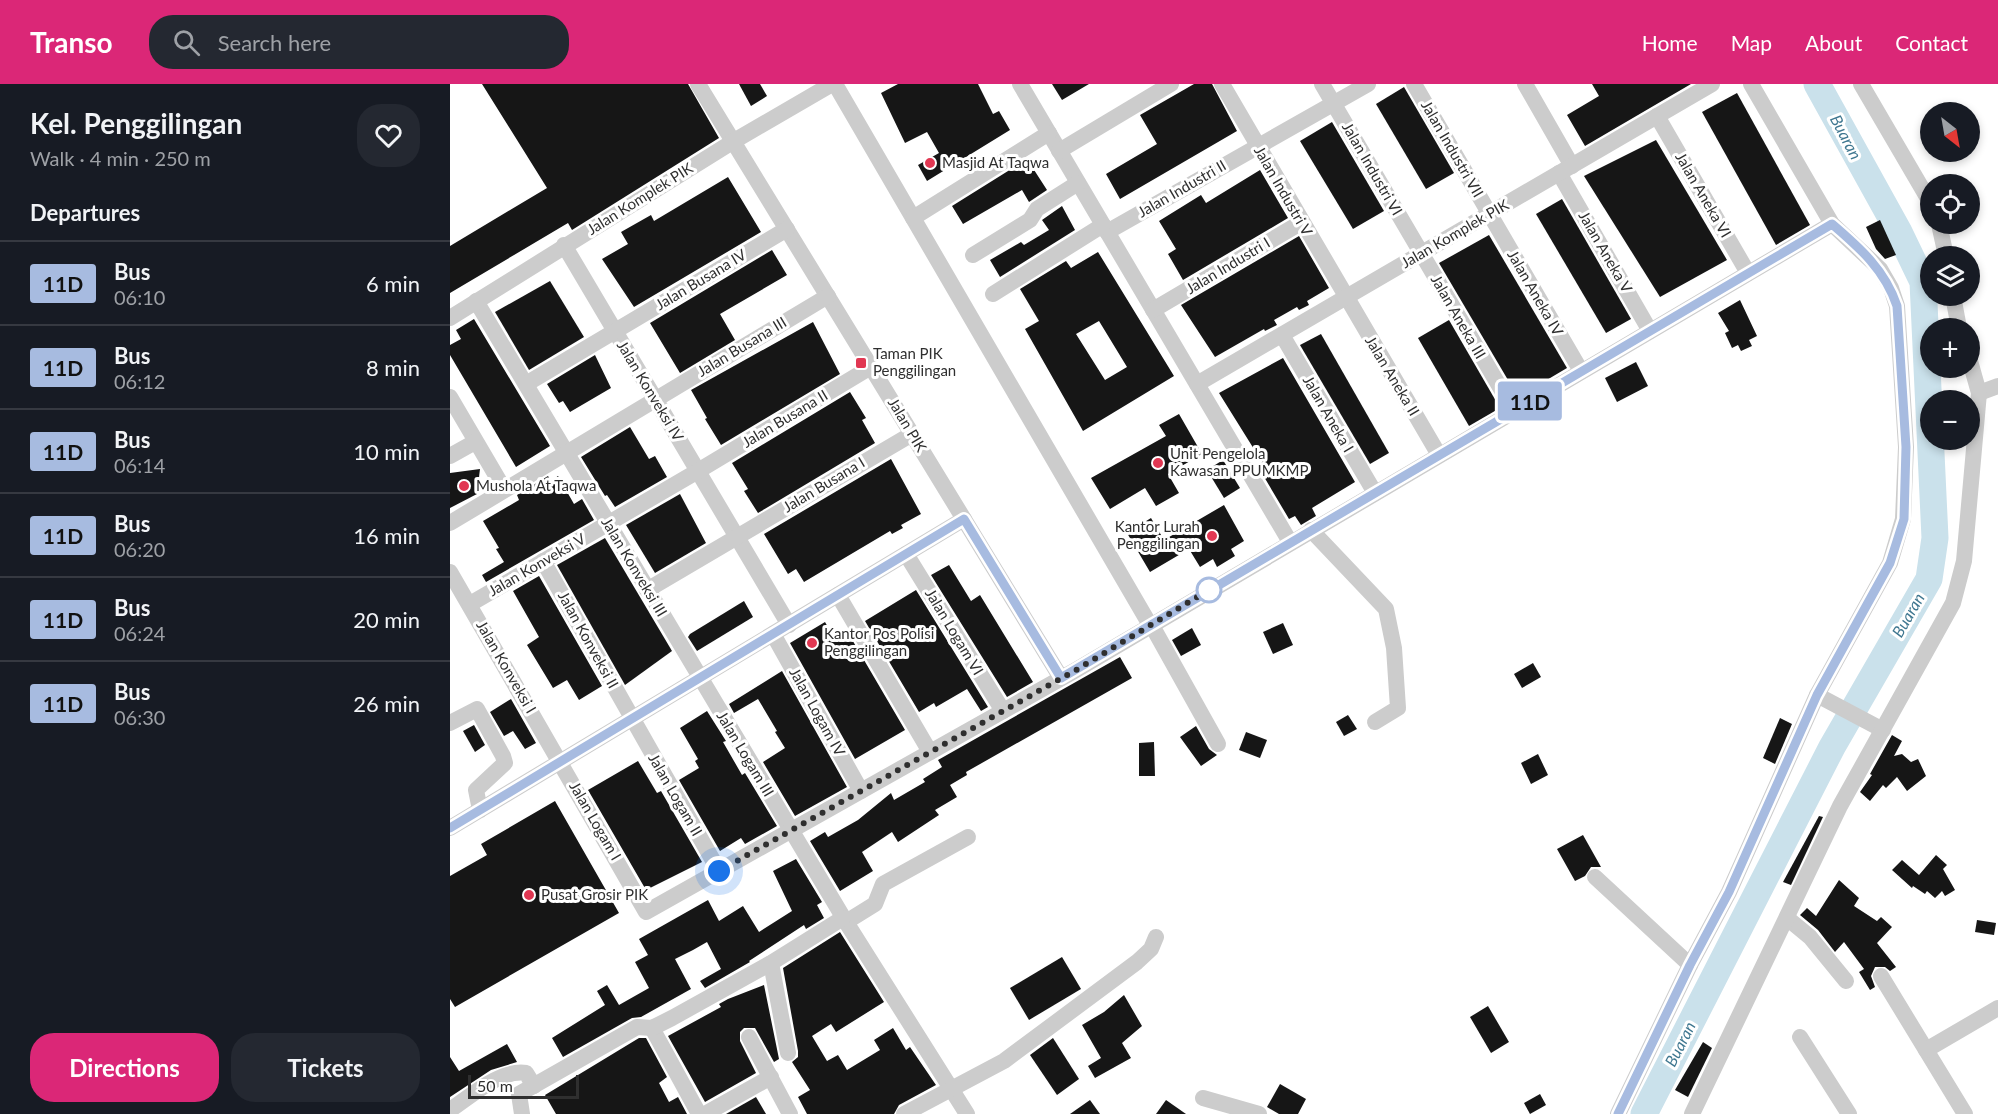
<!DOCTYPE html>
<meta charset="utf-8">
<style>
:root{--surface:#171b24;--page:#242831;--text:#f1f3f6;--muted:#9ea1a6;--line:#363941;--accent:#db2777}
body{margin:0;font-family:Lato,sans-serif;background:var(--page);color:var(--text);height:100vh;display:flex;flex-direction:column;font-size:22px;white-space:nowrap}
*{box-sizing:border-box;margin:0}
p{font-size:20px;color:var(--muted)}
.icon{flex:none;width:33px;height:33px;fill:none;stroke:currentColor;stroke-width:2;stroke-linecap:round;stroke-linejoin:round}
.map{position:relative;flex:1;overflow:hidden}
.details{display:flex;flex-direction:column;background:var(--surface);width:450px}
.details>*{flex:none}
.badge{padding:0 12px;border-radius:4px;font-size:21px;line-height:39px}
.needle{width:39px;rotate:149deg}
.tools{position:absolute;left:1470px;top:18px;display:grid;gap:12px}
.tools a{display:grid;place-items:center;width:60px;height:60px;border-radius:50%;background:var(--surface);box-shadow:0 3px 9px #0003;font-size:30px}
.scale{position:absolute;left:18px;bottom:15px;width:111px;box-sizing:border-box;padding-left:6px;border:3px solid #2f2f2f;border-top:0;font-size:16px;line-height:21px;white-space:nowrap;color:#2f2f2f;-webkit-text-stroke:4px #fff;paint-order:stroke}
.you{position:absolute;width:30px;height:30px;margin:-15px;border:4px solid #fff;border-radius:50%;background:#1a73e8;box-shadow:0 0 0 9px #1a73e833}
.map>.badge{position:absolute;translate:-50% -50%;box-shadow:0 0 0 3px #fff}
h2{padding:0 30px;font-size:22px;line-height:54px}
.round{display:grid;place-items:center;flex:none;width:63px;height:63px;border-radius:24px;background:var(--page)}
.overview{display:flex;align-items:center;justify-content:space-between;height:102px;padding:0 30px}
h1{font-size:28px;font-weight:700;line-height:45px}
.button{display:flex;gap:12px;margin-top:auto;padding:12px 30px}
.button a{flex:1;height:69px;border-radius:24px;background:var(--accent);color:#fff;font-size:24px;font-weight:700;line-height:69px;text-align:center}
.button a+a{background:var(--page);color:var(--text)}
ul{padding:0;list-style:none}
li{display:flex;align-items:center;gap:18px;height:84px;padding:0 30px;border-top:2px solid var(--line)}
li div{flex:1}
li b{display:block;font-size:22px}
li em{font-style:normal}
li .badge{min-width:66px;font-weight:700;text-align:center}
header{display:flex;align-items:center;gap:36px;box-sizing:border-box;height:84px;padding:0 30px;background:var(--accent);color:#fff}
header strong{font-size:28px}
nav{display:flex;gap:33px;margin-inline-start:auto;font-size:21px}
.search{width:420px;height:54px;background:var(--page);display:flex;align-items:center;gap:15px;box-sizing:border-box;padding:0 21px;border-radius:24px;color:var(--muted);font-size:22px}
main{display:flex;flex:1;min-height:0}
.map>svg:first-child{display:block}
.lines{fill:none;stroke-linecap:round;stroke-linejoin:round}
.river{stroke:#cae1eb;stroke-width:27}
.building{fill:#161616;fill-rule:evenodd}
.street{stroke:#ccc;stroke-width:16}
.line-casing{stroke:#fff;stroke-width:14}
.line{stroke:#a7bbe0;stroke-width:9}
.walk{stroke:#2f2f2f;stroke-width:6;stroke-dasharray:0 10.8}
.poi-dot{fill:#e13752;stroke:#fff;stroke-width:2}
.stop-dot{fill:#fff;stroke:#a7bbe0;stroke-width:3}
.labels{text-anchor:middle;stroke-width:6;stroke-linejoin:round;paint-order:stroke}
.street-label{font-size:15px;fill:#2f2f2f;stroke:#fff}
.poi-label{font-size:15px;fill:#2f2f2f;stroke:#fff;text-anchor:start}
.water-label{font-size:16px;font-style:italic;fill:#3f7790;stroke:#fff}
</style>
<header>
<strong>Transo</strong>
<div class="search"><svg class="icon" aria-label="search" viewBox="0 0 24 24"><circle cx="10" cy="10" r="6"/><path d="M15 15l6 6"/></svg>Search here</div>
<nav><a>Home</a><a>Map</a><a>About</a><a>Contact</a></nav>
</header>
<main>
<section class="details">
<div class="overview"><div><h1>Kel. Penggilingan</h1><p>Walk · 4 min · 250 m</p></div><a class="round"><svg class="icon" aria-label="heart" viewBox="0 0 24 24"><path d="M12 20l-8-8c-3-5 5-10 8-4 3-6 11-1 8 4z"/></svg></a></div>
<h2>Departures</h2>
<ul>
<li><span class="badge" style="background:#a7bbe0;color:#111">11D</span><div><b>Bus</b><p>06:10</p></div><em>6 min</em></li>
<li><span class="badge" style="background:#a7bbe0;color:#111">11D</span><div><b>Bus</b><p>06:12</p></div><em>8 min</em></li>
<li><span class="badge" style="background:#a7bbe0;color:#111">11D</span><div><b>Bus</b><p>06:14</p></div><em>10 min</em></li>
<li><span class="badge" style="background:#a7bbe0;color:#111">11D</span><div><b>Bus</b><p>06:20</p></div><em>16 min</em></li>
<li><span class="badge" style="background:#a7bbe0;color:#111">11D</span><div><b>Bus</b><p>06:24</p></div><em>20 min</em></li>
<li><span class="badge" style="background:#a7bbe0;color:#111">11D</span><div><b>Bus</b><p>06:30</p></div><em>26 min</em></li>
</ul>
<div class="button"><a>Directions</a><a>Tickets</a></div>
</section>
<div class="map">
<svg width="1548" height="1030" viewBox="0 0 1548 1030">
<rect width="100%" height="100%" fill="#fff"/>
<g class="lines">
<path class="river" d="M1194 1030 1382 663 1479 495 1485 454 1473 198 1449 148 1367 0"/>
</g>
<g class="building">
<path d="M32 0H238L269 54 122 146 118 139 0 209V162L97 104Z"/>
<path d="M289 0H310L317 12 301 22Z"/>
<path d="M448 0H528L543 30 549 27 560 46 477 97 468 81 489 69 477 48 455 59 431 9Z"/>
<path d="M602 0H639L612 16Z"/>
<path d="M744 0H762L787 47 670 115 656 90 707 60 690 31Z"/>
<path d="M1142 0H1241L1135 62 1117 31 1149 12Z"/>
<path d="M954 3 1004 89 976 105 926 20Z"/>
<path d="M1287 9 1360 141 1326 161 1252 28Z"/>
<path d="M882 38 934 127 903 145 850 57Z"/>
<path d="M1206 56 1277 176 1210 213 1134 92Z"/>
<path d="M577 75 597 106 579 118 572 106 513 140 502 122Z"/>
<path d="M810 86 838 134 733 196 718 170 726 165 709 137 751 111 756 119Z"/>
<path d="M278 93 311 148 184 223 152 175 178 160 171 148 201 131 204 137Z"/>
<path d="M1112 115 1181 235 1156 249 1086 130Z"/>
<path d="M612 122 625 146 550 193 540 176 571 158 574 161 599 146 592 136Z"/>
<path d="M1430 136 1446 171 1435 175 1426 165 1416 143Z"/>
<path d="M1039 151 1117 284 1068 313 989 179Z"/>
<path d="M849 152 879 204 857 217 859 221 849 226 847 223 824 236 827 241 815 247 814 245 765 273 731 221Z"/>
<path d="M322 166 337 191 270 230 285 256 230 289 200 239Z"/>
<path d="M648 168 724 292 633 347 575 245 589 237 570 205 616 177 621 184ZM649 237 677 283 655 296 626 250Z"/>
<path d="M100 197 134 253 79 286 45 228Z"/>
<path d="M1290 216 1307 252 1299 256 1302 262 1291 267 1288 261 1282 264 1275 249 1279 247 1268 229Z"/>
<path d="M24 235 100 362 66 383 0 271V261L11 255 6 246Z"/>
<path d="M999 236 1050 324 1019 342 968 254Z"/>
<path d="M363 238 390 290 271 361 255 335 257 334 241 306Z"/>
<path d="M871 250 939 369 920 380 850 261Z"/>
<path d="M145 271 161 304 120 328 113 317 109 319 97 300Z"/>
<path d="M833 274 905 398 862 424 866 432 851 441 845 432 839 435 807 381 812 378 769 309Z"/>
<path d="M1186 278 1198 302 1167 318 1155 294Z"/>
<path d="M400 308 416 334 412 336 425 359 308 429 294 407 298 405 282 379Z"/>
<path d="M729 330 752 370 718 390 729 409 706 422 695 404 660 425 641 394 716 352 709 341Z"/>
<path d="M180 343 199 375 205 372 217 393 165 423 157 411 155 412 131 373Z"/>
<path d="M441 375 471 430 451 441 453 444 442 450 440 447 354 498 346 485 338 490 314 450Z"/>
<path d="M773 376 790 404 774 414 757 386Z"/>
<path d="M30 385 27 410 0 424V389Z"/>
<path d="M98 392 101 397 108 392 124 420 132 415 144 436 36 498 32 491 54 478 46 465 49 464 33 437 69 416 67 411Z"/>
<path d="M230 410 256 459 205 489 176 441Z"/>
<path d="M774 421 794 457 781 465 785 472 767 483 763 475 750 483 739 465 700 488 677 449 701 434 714 456Z"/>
<path d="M155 454 222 567 175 601 107 481Z"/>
<path d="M499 481 521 517 530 511 583 598 557 613 481 491Z"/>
<path d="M89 492 152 602 129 616 117 596 103 604 77 561 89 553 63 507Z"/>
<path d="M466 506 538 623 531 627 517 605 486 623 484 619 469 628 415 537Z"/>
<path d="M294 517 303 533 247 567 238 553 240 550Z"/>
<path d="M375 538 384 554 397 547 455 646 405 675 340 559Z"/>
<path d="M833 539 843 561 823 570 813 548Z"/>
<path d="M742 544 751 561 731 572 722 556Z"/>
<path d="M670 573 682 594 516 688 517 691 500 701 507 713 485 726 489 731 448 758 442 748 412 768 423 787 390 807 360 757 375 748 378 753 408 736 441 709 444 716 475 698 473 695 492 683 488 676Z"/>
<path d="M1083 579 1091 593 1072 604 1064 590Z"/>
<path d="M332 587 397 703 345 732 313 678 335 664 325 648 327 647 308 615 284 629 279 620Z"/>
<path d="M61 615 86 659 75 665 63 647 54 652 40 628Z"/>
<path d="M257 627 276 657 273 658 292 691 295 689 327 742 295 760 291 754 270 767 229 696 249 684 245 677 248 675 230 644Z"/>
<path d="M898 631 907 645 894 652 886 638Z"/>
<path d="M1330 634 1342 640 1325 680 1313 674Z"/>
<path d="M24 641 35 661 25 668 13 647Z"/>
<path d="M746 642 759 665 767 671 751 682 730 653Z"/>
<path d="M796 648 817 656 810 674 789 666Z"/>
<path d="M1442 651 1452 657 1444 672 1452 670 1461 678 1468 675 1476 692 1457 707 1447 693 1436 704 1433 701 1420 717 1410 708 1422 691 1420 690Z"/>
<path d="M704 658 705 692H689V659Z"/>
<path d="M1088 670 1098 691 1081 700 1071 679Z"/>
<path d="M188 677 207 709 211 707 252 778 196 806 138 706Z"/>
<path d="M105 717 169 829 5 923 0 915V792L37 771 31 760Z"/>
<path d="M1369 732 1373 733 1341 801 1333 798Z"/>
<path d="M1133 751 1151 783H1141L1135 792 1125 797 1107 765Z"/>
<path d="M1486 771 1497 781 1493 785 1505 806 1495 812 1492 807 1485 814 1477 807 1475 810 1463 802 1462 804 1442 786 1452 776 1469 791Z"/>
<path d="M346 775 372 818 367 821 374 834 356 845 354 841 299 877 300 878 255 904 250 897 271 885 257 858 243 866 225 875 241 905 191 933 182 934 113 973 102 954 155 921 147 907 157 901 169 921 199 904 185 878 198 871 189 855 258 816 269 837 293 822 309 848 342 827 323 787Z"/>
<path d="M1389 796 1409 814 1404 822 1427 837 1431 833 1442 843 1427 859 1446 883 1440 887 1435 883H1425L1421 892 1425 903 1420 906 1409 888 1414 885 1394 858 1385 868 1368 846 1350 831 1357 824 1366 832Z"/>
<path d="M1527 836 1546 839 1544 851 1525 848Z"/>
<path d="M390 848 434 918 386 948 381 940 362 952 377 977 388 971 397 986 430 966 424 956 443 944 456 966 460 963 486 1001 449 1021 444 1030H357L348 1013 360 1006 342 978 348 973V967L333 884Z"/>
<path d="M612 873 631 905 579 936 560 904Z"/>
<path d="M314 901 329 975 324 978 305 944H294L290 948V957L306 989 255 1018 218 952 271 923 269 920 278 915Z"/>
<path d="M674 911 692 942 672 959 681 974 645 994 638 982 651 974 632 941 654 928Z"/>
<path d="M1038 922 1059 958 1041 969 1020 933Z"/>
<path d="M189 954H196L217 993 209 999 219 1018 228 1013 237 1030H106L95 1011Z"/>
<path d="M603 954 629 995 607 1011 580 971Z"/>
<path d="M1253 958 1262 964 1238 1013 1225 1006Z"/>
<path d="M57 960 67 978 41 986 0 1013V973L9 987Z"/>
<path d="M830 1000 856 1015 848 1030H829L817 1023Z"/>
<path d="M1090 1010 1096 1021 1080 1030 1074 1019Z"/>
<path d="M306 1013 316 1030H276Z"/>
<path d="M640 1016 650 1030H620Z"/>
<path d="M716 1016 736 1030H706Z"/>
</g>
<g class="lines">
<g class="street">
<path d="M248 0 611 594"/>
<path d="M385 0 700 541"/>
<path d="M570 0 840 458"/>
<path d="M772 0 989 371"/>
<path d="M872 0 1064 327"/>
<path d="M964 0 1131 287"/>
<path d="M1075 0 1122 82"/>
<path d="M1411 0 1480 118"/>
<path d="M1207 32 1298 189"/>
<path d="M609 67 721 0"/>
<path d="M1109 89 1200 247"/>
<path d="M463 134 599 49"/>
<path d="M1489 140 1496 172"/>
<path d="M657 148 918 0"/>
<path d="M114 161 339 541"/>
<path d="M523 171 580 136 587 125 628 99"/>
<path d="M543 210 653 141"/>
<path d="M1503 212 1509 244"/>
<path d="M26 217 396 838 517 1030"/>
<path d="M703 226 852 138"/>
<path d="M0 234 284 57 382 0"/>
<path d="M832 251 925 409"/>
<path d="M76 300 337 145"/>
<path d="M747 300 1262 0"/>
<path d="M1529 309 1548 302"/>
<path d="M0 313 54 405"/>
<path d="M0 372 25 358"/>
<path d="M0 439 378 212"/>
<path d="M861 446 936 525 944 564 948 624 925 638"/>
<path d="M456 470 553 627"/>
<path d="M93 477 269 787"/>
<path d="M0 488 196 828 626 586 1382 140"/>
<path d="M197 506 462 350"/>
<path d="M388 511 480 668"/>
<path d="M20 520 248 387 421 283"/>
<path d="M701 540 768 660"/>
<path d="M323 550 411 707"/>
<path d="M1367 611 1433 646"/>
<path d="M0 639 27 625 53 672 55 679 26 706 30 726"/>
<path d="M0 744 514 435"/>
<path d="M1145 793 1240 881"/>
<path d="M1337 834 1360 853 1396 897"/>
<path d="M396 838 425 820 433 800 518 753"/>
<path d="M321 879 338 969"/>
<path d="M1431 892 1515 1030"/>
<path d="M202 944 249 1030"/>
<path d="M299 953 340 1030"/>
<path d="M1350 953 1399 1030"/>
<path d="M1476 966 1548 924"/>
<path d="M753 1014 809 1030"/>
<path d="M0 1026C20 1013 50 985 76 989L84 1002"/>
<path d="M72 1030 69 1010 187 943 202 944 222 934 321 879 393 834"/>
<path d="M255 1030 321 993"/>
<path d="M454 1030 554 977 687 878 701 865 706 853"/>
<path d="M1168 1030 1240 881 1279 808 1367 611 1440 479 1453 435 1456 363 1447 222 1441 204 1430 185 1382 140 1301 0"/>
<path d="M1242 1030 1390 722 1503 519 1514 477 1529 309 1520 277"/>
</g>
</g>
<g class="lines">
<g class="line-casing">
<path id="line" d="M0 744 514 435 611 594 1382 140C1410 164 1435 186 1447 222L1456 363 1454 435 1440 479 1367 611 1279 808 1240 881 1168 1030"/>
</g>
<use href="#line" class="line"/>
<path class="walk" d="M269 787 626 586 759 506"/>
</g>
<g class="poi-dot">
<circle cx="480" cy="79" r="6"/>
<rect x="405" y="273" width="12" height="12" rx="3"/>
<circle cx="708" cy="379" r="6"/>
<circle cx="14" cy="402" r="6"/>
<circle cx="762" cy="452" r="6"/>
<circle cx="362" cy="559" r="6"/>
<circle cx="79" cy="811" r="6"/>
</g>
<circle class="stop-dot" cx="759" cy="506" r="12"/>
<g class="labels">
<g class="street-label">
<text transform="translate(1002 65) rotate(60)" y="5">Jalan Industri VII</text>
<text transform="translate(922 85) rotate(60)" y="5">Jalan Industri VI</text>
<text transform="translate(732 105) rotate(-30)" y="5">Jalan Industri II</text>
<text transform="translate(833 107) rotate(60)" y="5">Jalan Industri V</text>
<text transform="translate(1253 111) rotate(60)" y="5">Jalan Aneka VI</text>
<text transform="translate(190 115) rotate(-32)" y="5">Jalan Komplek PIK</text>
<text transform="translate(1005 150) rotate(-30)" y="5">Jalan Komplek PIK</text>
<text transform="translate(1155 168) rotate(60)" y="5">Jalan Aneka V</text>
<text transform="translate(778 182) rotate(-31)" y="5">Jalan Industri I</text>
<text transform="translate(251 196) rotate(-31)" y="5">Jalan Busana IV</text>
<text transform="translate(1085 209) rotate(60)" y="5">Jalan Aneka IV</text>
<text transform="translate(1008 233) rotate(60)" y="5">Jalan Aneka III</text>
<text transform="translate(292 263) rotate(-31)" y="5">Jalan Busana III</text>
<text transform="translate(942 292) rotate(59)" y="5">Jalan Aneka II</text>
<text transform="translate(200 307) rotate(59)" y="5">Jalan Konveksi IV</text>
<text transform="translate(878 330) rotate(60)" y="5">Jalan Aneka I</text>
<text transform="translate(335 335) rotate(-31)" y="5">Jalan Busana II</text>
<text transform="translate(457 341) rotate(59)" y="5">Jalan PIK</text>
<text transform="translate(374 401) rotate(-31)" y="5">Jalan Busana I</text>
<text transform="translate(87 481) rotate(-30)" y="5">Jalan Konveksi V</text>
<text transform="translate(184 483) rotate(59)" y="5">Jalan Konveksi III</text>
<text transform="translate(504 548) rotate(59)" y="5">Jalan Logam VI</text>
<text transform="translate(138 556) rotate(61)" y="5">Jalan Konveksi II</text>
<text transform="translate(56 583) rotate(60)" y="5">Jalan Konveksi I</text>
<text transform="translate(367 628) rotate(61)" y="5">Jalan Logam IV</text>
<text transform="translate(295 670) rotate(59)" y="5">Jalan Logam III</text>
<text transform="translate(225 711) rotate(60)" y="5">Jalan Logam II</text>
<text transform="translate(145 737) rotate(60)" y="5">Jalan Logam I</text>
</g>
<g class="poi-label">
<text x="492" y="84">Masjid At Taqwa</text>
<text x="423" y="275">Taman PIK<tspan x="423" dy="17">Penggilingan</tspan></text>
<text x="720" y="375">Unit Pengelola<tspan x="720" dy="17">Kawasan PPUMKMP</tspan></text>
<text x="26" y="407">Mushola At Taqwa</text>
<text x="750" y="448" text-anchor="end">Kantor Lurah<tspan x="750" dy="17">Penggilingan</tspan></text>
<text x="374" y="555">Kantor Pos Polisi<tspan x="374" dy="17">Penggilingan</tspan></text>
<text x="91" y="816">Pusat Grosir PIK</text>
</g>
<g class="water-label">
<text transform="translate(1396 53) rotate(62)" y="6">Buaran</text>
<text transform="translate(1458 531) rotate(-60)" y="6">Buaran</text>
<text transform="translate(1230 960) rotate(-63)" y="6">Buaran</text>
</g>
</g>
</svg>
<div class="tools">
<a><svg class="needle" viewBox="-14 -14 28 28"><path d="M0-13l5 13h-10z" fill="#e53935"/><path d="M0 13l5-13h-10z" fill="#9ea1a6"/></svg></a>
<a><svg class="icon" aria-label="locate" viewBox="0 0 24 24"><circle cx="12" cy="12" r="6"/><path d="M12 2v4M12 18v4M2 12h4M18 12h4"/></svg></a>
<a><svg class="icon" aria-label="layers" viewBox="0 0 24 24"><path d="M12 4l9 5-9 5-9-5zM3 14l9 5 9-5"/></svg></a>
<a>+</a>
<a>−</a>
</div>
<div class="scale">50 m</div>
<div class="you" style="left:269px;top:787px"></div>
<b class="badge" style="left:1080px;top:317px;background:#a7bbe0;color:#111">11D</b>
</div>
</main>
